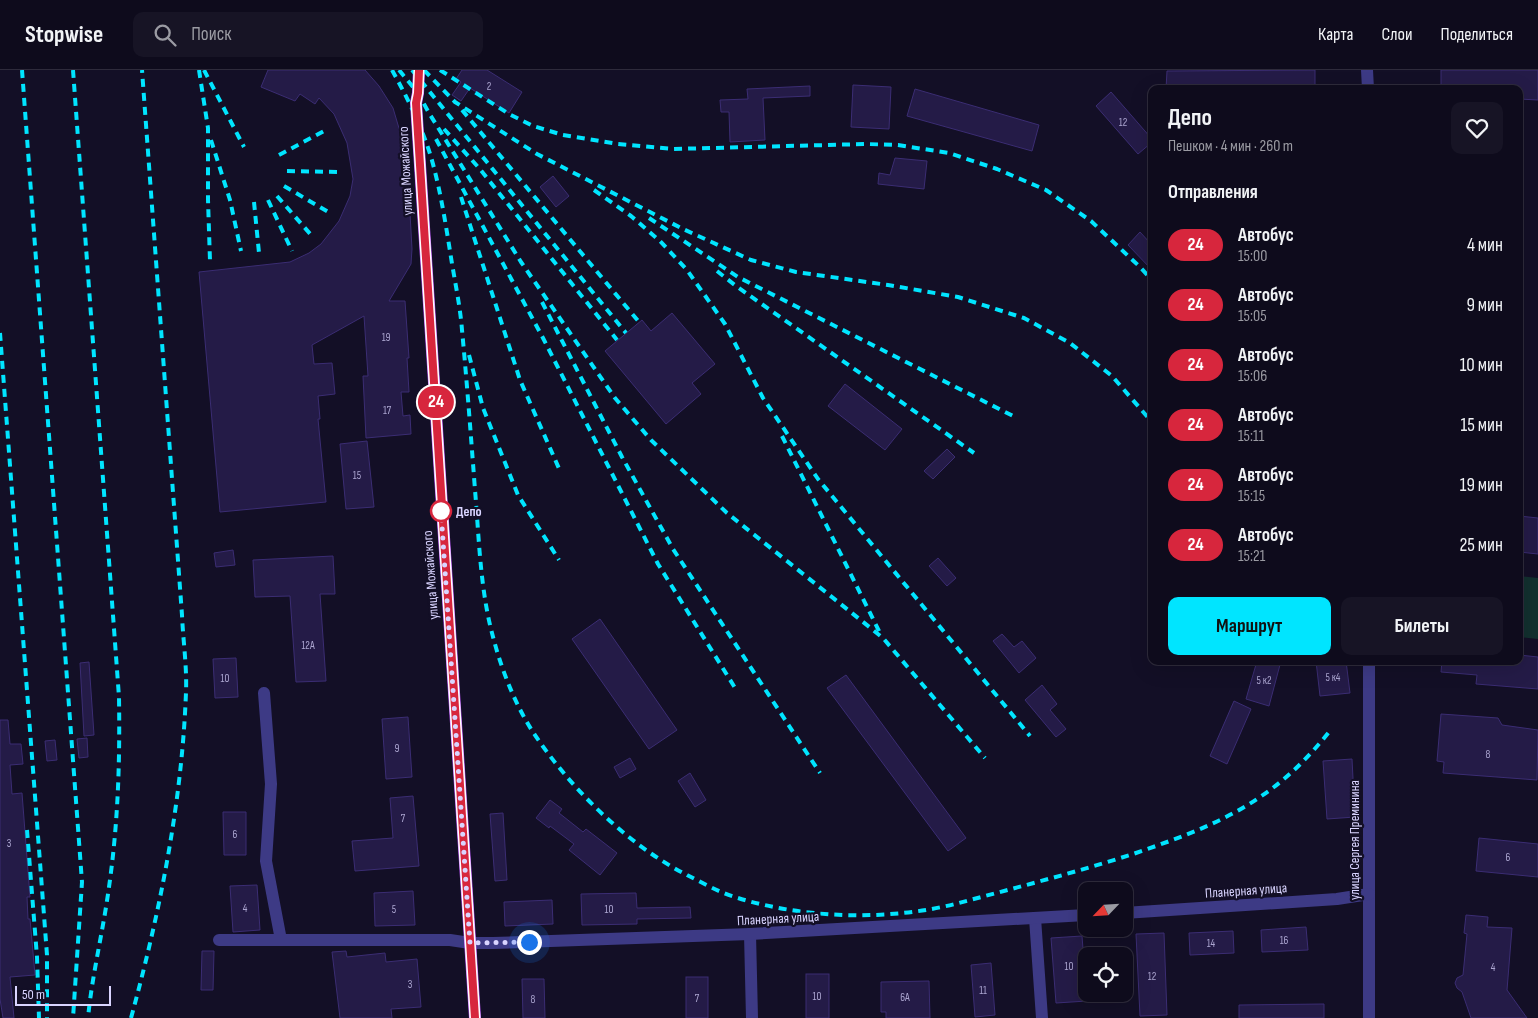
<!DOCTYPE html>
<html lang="ru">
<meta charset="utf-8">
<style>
:root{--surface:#0e0b1c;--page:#171425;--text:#f1f3f6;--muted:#9b9ba3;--line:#2e2b3b;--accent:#00e5ff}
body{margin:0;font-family:"Sofia Sans Condensed",sans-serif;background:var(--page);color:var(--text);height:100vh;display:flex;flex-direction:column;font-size:19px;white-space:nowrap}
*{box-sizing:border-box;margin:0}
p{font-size:16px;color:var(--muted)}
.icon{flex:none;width:28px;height:28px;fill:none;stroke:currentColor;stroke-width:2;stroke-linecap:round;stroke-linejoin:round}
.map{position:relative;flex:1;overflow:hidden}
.panel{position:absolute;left:1148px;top:15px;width:375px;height:580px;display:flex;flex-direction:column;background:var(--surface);border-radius:10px;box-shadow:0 5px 20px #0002,0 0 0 1px var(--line)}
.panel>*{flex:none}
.badge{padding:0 10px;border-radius:16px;font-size:18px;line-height:32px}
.needle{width:32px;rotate:245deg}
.tools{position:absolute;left:1078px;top:812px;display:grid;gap:10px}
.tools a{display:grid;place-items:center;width:55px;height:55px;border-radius:10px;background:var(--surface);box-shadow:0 5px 20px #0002,0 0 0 1px var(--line);font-size:25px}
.scale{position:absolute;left:15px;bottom:12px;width:96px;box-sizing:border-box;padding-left:5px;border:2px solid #d9d4ff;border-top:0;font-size:14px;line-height:18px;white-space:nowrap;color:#d9d4ff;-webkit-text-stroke:4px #130f26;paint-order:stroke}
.you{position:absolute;width:25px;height:25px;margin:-12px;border:4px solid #fff;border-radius:50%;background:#1a73e8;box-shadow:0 0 0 8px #1a73e833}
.map>.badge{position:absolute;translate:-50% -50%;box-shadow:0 0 0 2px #fff}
h2{padding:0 20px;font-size:19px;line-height:45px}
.round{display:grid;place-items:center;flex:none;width:52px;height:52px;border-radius:10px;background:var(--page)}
.head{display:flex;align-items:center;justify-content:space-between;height:85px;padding:0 20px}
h1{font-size:24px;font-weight:700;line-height:38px}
.action{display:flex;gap:10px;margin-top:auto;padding:10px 20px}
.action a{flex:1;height:58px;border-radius:10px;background:var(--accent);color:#111;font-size:20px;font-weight:700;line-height:58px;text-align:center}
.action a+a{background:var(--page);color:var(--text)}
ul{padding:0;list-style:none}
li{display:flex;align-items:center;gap:15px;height:60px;padding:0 20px}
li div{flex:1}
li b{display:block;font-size:19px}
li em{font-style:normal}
li .badge{min-width:55px;font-weight:700;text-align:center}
header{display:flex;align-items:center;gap:30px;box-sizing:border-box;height:70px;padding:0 25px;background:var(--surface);border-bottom:1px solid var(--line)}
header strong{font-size:24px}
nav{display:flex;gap:28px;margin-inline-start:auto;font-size:18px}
.search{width:350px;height:45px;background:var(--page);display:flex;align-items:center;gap:12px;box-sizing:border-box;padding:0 18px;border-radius:10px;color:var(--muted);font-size:19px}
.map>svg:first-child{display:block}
.green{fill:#12302f}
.building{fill:#241b47;stroke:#3b2d73}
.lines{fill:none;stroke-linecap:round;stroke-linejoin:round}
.minor{stroke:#3d3a85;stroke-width:12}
.major{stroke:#c25bff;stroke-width:12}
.rail{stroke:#00e5ff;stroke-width:4;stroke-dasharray:8 6;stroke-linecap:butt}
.line-casing{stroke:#fff;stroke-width:11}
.line{stroke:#d7263d;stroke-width:8}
.walk{stroke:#d9d4ff;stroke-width:5;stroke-dasharray:0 9}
.stop-dot{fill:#fff;stroke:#d7263d;stroke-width:2.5}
.labels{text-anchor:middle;stroke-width:4.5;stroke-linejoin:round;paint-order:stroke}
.number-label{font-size:11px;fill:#aca6d1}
.street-label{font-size:14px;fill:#d9d4ff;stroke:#130f26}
.stop-label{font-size:14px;font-weight:bold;fill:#d9d4ff;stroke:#130f26;text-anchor:start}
</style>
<header>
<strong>Stopwise</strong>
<div class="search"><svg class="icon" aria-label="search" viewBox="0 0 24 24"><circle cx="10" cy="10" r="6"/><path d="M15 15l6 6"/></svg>Поиск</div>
<nav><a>Карта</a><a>Слои</a><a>Поделиться</a></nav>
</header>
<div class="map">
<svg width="1538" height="948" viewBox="0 0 1538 948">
<rect width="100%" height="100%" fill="#130f26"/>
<path class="green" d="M1519 506 1538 508V569L1519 567Z"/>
<g class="building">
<path d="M268 0H365L379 16 393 38 401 65 404 106 408 107 412 179 411 194 389 231H405L409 288H407L409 322H401L403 346 410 345 411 364 366 368 363 306H368L364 246 312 275 314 294 332 293 335 324 318 326 320 349H318L326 432 220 442 199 202 290 192 309 183 321 174 339 151 350 126 353 109 347 73 334 44 319 28 315 34 300 24 295 31 261 17Z"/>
<path d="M462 0H487L522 22 509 43 470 18 461 31 452 25 461 12 456 9Z"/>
<path d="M1315 0V19L1222 18V17L1166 19 1167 1Z"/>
<path d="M1441 0H1538V30L1519 29V19H1441Z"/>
<path d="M853 15 891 17 889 59 851 57Z"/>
<path d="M810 16V26L763 28 765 70 730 72 729 42H721L720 30 748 29 747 19Z"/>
<path d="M915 19 1039 55 1032 81 907 46Z"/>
<path d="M1111 22 1151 68V73L1138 84 1096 36Z"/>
<path d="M895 88 927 91 924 119 878 114 879 103 890 105Z"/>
<path d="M553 106 569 126 556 137 540 117Z"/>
<path d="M1140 162 1151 174V199L1128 175Z"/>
<path d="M672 243 715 294 692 313 701 324 666 354 605 281 642 250 651 261Z"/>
<path d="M845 314 902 359 885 380 828 336Z"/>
<path d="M367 371 374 437 346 439 340 374Z"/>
<path d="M947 379 955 387 933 409 924 401Z"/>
<path d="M1519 446 1538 448V484L1519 482Z"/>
<path d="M233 480 235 495 216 497 214 483Z"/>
<path d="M333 486 335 524H320L326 611 296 612 290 526 255 527 253 490Z"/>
<path d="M938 488 956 508 947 516 929 496Z"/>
<path d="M600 549 677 660 649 679 572 569Z"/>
<path d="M1002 564 1014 577 1022 571 1036 588 1019 603 993 571Z"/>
<path d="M1519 585 1538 587V619L1476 614 1477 605 1441 602 1442 591H1519Z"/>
<path d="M236 588 238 627 215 628 213 589Z"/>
<path d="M1257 591H1281L1269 636 1246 629Z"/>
<path d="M1316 591H1346L1350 623 1320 626Z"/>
<path d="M89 592 94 665 84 666 80 593Z"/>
<path d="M846 605 966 768 948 781 827 618Z"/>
<path d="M1042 615 1057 634 1050 640 1066 659 1056 667 1025 630Z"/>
<path d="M1234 631 1251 639 1227 694 1210 686Z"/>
<path d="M1441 644 1498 648 1502 655 1538 660 1537 710 1443 703 1444 692 1437 691Z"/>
<path d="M408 647 412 707 386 709 382 649Z"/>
<path d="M0 650H8L10 674H21L23 694 10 695 12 724 22 723 30 827H27L28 849H30L35 905 10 907 14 948H3L0 929Z"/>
<path d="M87 668 88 687 79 688 77 669Z"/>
<path d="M55 670 57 690 47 691 45 671Z"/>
<path d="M630 688 636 699 620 708 614 697Z"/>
<path d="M1352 689 1355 747 1327 749 1323 691Z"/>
<path d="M690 703 706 730 695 737 678 711Z"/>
<path d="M413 726 419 796 355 801 352 771 393 768 390 728Z"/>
<path d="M550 730 562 739 559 743 583 762 586 759 617 783 600 805 569 780 574 774 550 756 549 758 536 748Z"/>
<path d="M223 742H246V785H224Z"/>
<path d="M503 743 507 810 495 811 490 744Z"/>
<path d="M1479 768 1538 774V807L1476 801Z"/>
<path d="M257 815 260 860 233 862 230 816Z"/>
<path d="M413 821 415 855 375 856 374 823Z"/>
<path d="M636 823 637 838 690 837 691 848 637 849V854L582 855 581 824Z"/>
<path d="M552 830 553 854 505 856 504 832Z"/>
<path d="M1466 845 1488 847 1487 857 1512 858 1507 920 1527 948H1471L1462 922 1457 918 1455 913 1457 908 1463 905 1467 864 1464 863Z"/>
<path d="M1306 857 1308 880 1262 882 1261 860Z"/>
<path d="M1233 861 1234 883 1190 885 1189 863Z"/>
<path d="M1164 863 1167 945 1140 946 1136 864Z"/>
<path d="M1082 866 1087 931 1056 933 1051 868Z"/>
<path d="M202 881H214L213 920H201Z"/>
<path d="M346 881 347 887 385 883 386 892 417 889 421 937 391 939 392 948H340L332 882Z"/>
<path d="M991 893 995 945 975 947 971 895Z"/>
<rect x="806" y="904" width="23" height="44"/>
<rect x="686" y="907" width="22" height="41"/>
<path d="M522 909H544L545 948H523Z"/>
<path d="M929 911 930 948H886V942H881V912Z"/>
<path d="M1324 934V948H1239V935Z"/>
</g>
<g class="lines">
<g class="minor">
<path d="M1367 0 1368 19"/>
<path d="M1369 591V948"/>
<path d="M264 623 271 714 266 791 281 870"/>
<path d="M1124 843 1337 829 1369 824"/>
<path d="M1035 848 1042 948"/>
<path d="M750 864 752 948"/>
<path d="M219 870H450L470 873H493L750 864 1086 845"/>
</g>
<path class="major" d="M419 0 418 23 416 33 475 948"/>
<g class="rail">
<path d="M22 0 82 812 73 948"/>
<path d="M73 0 119 627C120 694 118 757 108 824 102 866 92 906 88 948"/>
<path d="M199 0 208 58V130L210 191"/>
<path d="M204 0 244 77"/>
<path d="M392 0C407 27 422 57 431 87 440 118 445 150 450 181 454 208 460 234 462 260 467 313 471 367 475 420 479 467 480 517 492 563 500 595 513 630 531 659 568 716 626 774 687 805 703 813 720 823 738 828 806 849 890 851 959 833 1018 817 1078 802 1136 783 1179 768 1222 753 1260 727 1287 709 1309 687 1329 662"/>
<path d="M399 0 418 23 429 43 521 192 615 328 651 370 727 443 883 568 985 688"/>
<path d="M412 0 626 263"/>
<path d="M424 0 455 32 537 84 683 159 751 190 796 202 888 215 958 227 1024 248 1070 273 1112 306 1151 351"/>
<path d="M440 0 509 44 533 56 563 65 618 74 673 79 866 74 898 75 949 83 997 99 1046 120 1091 151 1140 197 1151 209"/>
<path d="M462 40 639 252"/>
<path d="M444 59 479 98 617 270"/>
<path d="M436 69 543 268 658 494 737 621"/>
<path d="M211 70 230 130 241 181"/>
<path d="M279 85 326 60"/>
<path d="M287 101 342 102"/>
<path d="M284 116 330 143"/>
<path d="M594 120 631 146 660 171 687 200 725 254 763 328 818 409 1030 666"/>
<path d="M277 126 312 166"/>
<path d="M461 127 520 310 561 403"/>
<path d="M268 130 292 181"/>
<path d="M254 132 259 183"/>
<path d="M649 148 738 207 1017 348"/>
<path d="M717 201 736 216 974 383"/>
<path d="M542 232 622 387 673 479 820 703"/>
<path d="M0 263 47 885V948"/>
<path d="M469 285 483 338 518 425 559 490"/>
<path d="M782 366 881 565"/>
<path d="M27 760 37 887 39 948"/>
<path d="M131 948C160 842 182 732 186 622 187 596 183 570 182 545L142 0"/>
</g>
</g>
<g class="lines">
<g class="line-casing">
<path id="line" d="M419 0 418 23 416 33 475 948"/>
</g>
<use href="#line" class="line"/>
<path class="walk" d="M441 441 470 873 529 872"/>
</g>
<circle class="stop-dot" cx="441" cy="441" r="10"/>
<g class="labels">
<g class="number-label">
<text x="489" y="20">2</text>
<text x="1123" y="56">12</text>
<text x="386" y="271">19</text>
<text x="387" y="344">17</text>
<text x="357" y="409">15</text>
<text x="308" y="579">12А</text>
<text x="1333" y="611">5 к4</text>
<text x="225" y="612">10</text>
<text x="1264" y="614">5 к2</text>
<text x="397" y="682">9</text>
<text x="1488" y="688">8</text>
<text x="403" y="752">7</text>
<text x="235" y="768">6</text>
<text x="9" y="777">3</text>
<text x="1508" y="791">6</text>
<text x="245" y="842">4</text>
<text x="394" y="843">5</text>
<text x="609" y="843">10</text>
<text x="1284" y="874">16</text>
<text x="1211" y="877">14</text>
<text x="1069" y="900">10</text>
<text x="1493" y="901">4</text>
<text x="1152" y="910">12</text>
<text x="410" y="918">3</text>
<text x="983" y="924">11</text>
<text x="817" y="930">10</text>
<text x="905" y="931">6А</text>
<text x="697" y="932">7</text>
<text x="533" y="933">8</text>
</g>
<g class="street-label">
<text transform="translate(405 101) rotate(-93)" y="5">улица Можайского</text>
<text transform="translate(430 505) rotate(-94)" y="5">улица Можайского</text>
<text transform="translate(1354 770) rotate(-90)" y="5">улица Сергея Преминина</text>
<text transform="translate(1246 820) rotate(-4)" y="5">Планерная улица</text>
<text transform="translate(778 848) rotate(-3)" y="5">Планерная улица</text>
</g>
<g class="stop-label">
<text x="456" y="446">Депо</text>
</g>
</g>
</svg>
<div class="tools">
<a><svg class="needle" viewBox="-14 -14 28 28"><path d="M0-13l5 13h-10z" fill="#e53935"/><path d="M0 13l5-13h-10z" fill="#9b9ba3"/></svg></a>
<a><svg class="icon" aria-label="locate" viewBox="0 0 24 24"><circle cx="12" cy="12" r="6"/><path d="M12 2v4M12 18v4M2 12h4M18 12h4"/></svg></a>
</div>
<div class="scale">50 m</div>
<div class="you" style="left:529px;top:872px"></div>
<b class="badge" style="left:436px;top:332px;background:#d7263d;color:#fff">24</b>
<section class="panel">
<div class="head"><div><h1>Депо</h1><p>Пешком · 4 мин · 260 m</p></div><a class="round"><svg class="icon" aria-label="heart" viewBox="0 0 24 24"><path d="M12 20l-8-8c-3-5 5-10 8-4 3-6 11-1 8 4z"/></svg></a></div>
<h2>Отправления</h2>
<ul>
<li><span class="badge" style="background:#d7263d;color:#fff">24</span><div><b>Автобус</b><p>15:00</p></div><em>4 мин</em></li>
<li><span class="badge" style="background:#d7263d;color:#fff">24</span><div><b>Автобус</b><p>15:05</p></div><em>9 мин</em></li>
<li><span class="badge" style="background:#d7263d;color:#fff">24</span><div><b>Автобус</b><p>15:06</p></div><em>10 мин</em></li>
<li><span class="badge" style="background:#d7263d;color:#fff">24</span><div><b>Автобус</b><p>15:11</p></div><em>15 мин</em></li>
<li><span class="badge" style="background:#d7263d;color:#fff">24</span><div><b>Автобус</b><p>15:15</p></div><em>19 мин</em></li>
<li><span class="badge" style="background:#d7263d;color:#fff">24</span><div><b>Автобус</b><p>15:21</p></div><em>25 мин</em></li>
</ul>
<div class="action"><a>Маршрут</a><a>Билеты</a></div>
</section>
</div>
